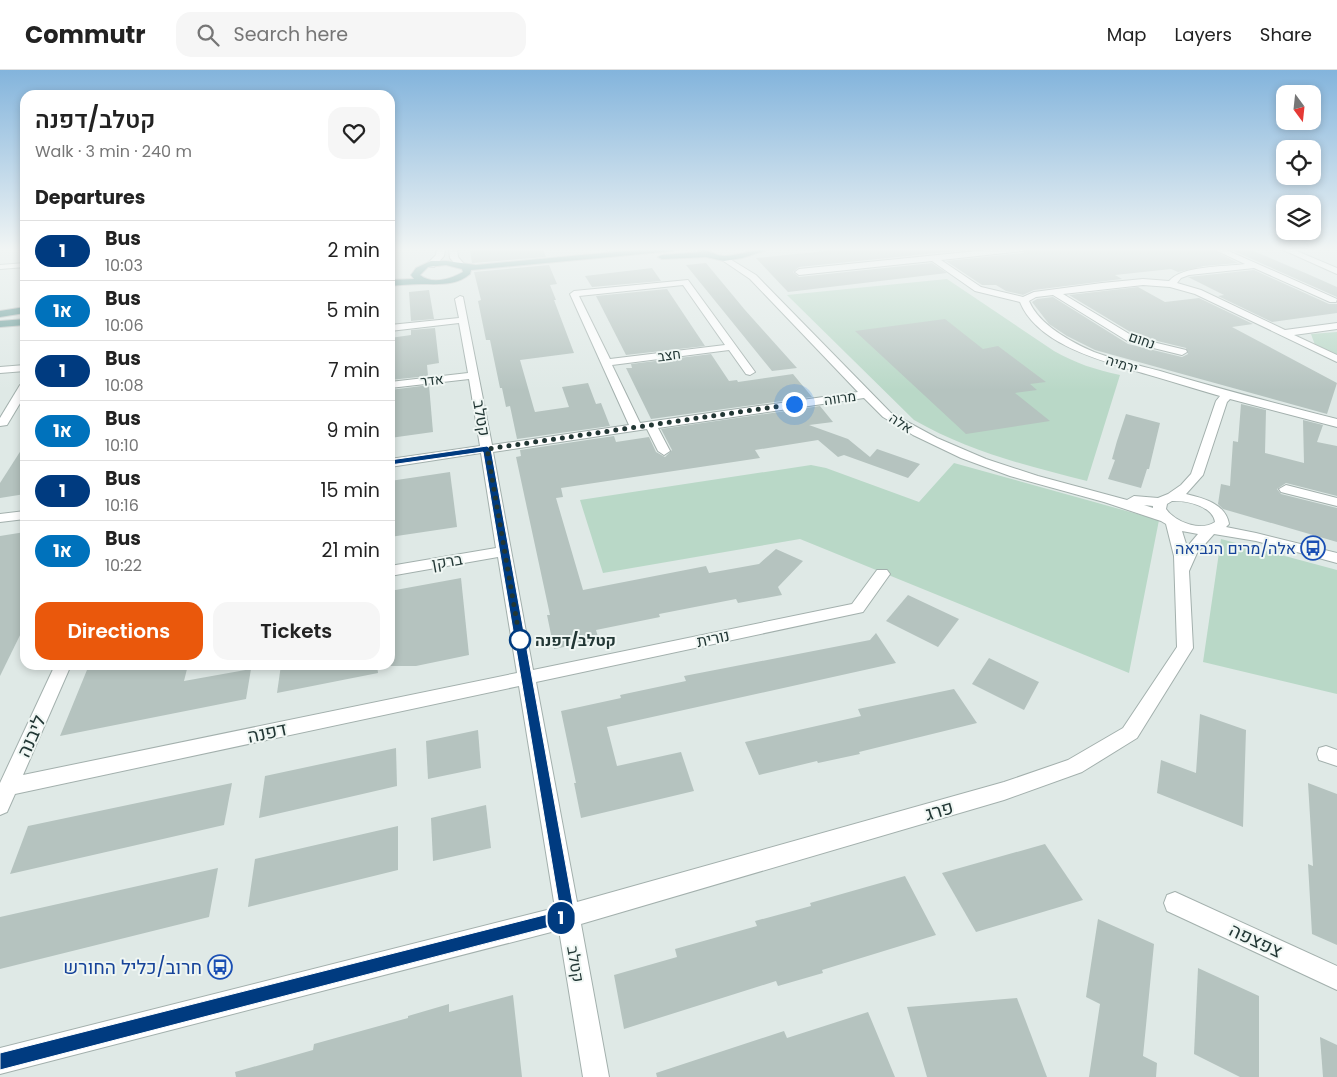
<!DOCTYPE html>
<meta charset="utf-8">
<style>
:root{--surface:#fff;--page:#f6f6f6;--text:#222;--muted:#767676;--line:#e0e0e0;--accent:#ea580c}
body{margin:0;font-family:Poppins,Heebo,sans-serif;background:var(--page);color:var(--text);height:100vh;display:flex;flex-direction:column;font-size:19px;white-space:nowrap}
*{box-sizing:border-box;margin:0}
p{font-size:16px;color:var(--muted)}
.icon{flex:none;width:28px;height:28px;fill:none;stroke:currentColor;stroke-width:2;stroke-linecap:round;stroke-linejoin:round}
.map{position:relative;flex:1;overflow:hidden}
.sheet{position:absolute;left:20px;top:20px;width:375px;height:580px;display:flex;flex-direction:column;background:var(--surface);border-radius:15px;box-shadow:0 2px 8px #0003}
.sheet>*{flex:none}
.badge{padding:0 10px;border-radius:16px;font-size:18px;line-height:32px}
.needle{width:32px;rotate:165deg}
.tools{position:absolute;left:1276px;top:15px;display:grid;gap:10px}
.tools a{display:grid;place-items:center;width:45px;height:45px;border-radius:10px;background:var(--surface);box-shadow:0 2px 8px #0003;font-size:25px}
.you{position:absolute;width:25px;height:25px;margin:-12px;border:4px solid #fff;border-radius:50%;background:#1a73e8;box-shadow:0 0 0 8px #1a73e833}
.map>.badge{position:absolute;translate:-50% -50%;box-shadow:0 0 0 2px #fff}
h2{padding:0 15px;font-size:19px;line-height:45px}
.round{display:grid;place-items:center;flex:none;width:52px;height:52px;border-radius:15px;background:var(--page)}
.headline{display:flex;align-items:center;justify-content:space-between;height:85px;padding:0 15px}
h1{font-size:24px;font-weight:600;line-height:38px}
.action{display:flex;gap:10px;margin-top:auto;padding:10px 15px}
.action a{flex:1;height:58px;border-radius:15px;background:var(--accent);color:#fff;font-size:20px;font-weight:600;line-height:58px;text-align:center}
.action a+a{background:var(--page);color:var(--text)}
ul{padding:0;list-style:none}
li{display:flex;align-items:center;gap:15px;height:60px;padding:0 15px;border-top:1px solid var(--line)}
li div{flex:1}
li b{display:block;font-size:19px}
li em{font-style:normal}
li .badge{min-width:55px;font-weight:700;text-align:center}
header{display:flex;align-items:center;gap:30px;box-sizing:border-box;height:70px;padding:0 25px;background:var(--surface);border-bottom:1px solid var(--line)}
header strong{font-size:24px}
nav{display:flex;gap:28px;margin-inline-start:auto;font-size:18px}
.search{width:350px;height:45px;background:var(--page);display:flex;align-items:center;gap:12px;box-sizing:border-box;padding:0 18px;border-radius:15px;color:var(--muted);font-size:19px}
.map>svg:first-child{display:block}
.green{fill:#b9d8c7}
.building{fill:#b5c3bf}
.lines{fill:none;stroke-linecap:round;stroke-linejoin:round}
.minor-casing{stroke:#a3b0ad;stroke-width:2}
.major-casing{stroke:#bdc3c2;stroke-width:2}
.minor{fill:#fff;fill-rule:evenodd}
.major{fill:#679a97;fill-rule:evenodd}
.line{fill:#003b80;stroke:#fff}
.walk{stroke:#223735;stroke-width:5;stroke-dasharray:0 9}
.stop-dot{fill:#fff;stroke:#003b80;stroke-width:2.5}
.labels{text-anchor:middle;stroke-width:4;stroke-linejoin:round;paint-order:stroke}
.far-street-label{font-size:14px;fill:#223735;stroke:#eff6f3}
.street-label{font-size:16px;fill:#223735;stroke:#eff6f3}
.transit-label{font-size:16px;fill:#164399;stroke:#eff6f3;text-anchor:end}
.stop-label{font-size:16px;font-weight:bold;fill:#223735;stroke:#eff6f3;text-anchor:start}
.near-street-label{font-size:19px;fill:#223735;stroke:#eff6f3}
.near-transit-label{font-size:19px;fill:#164399;stroke:#eff6f3;text-anchor:end}
</style>
<header>
<strong>Commutr</strong>
<div class="search"><svg class="icon" aria-label="search" viewBox="0 0 24 24"><circle cx="10" cy="10" r="6"/><path d="M15 15l6 6"/></svg>Search here</div>
<nav><a>Map</a><a>Layers</a><a>Share</a></nav>
</header>
<div class="map">
<svg width="1337" height="1007" viewBox="0 0 1337 1007">
<rect width="100%" height="100%" fill="#dfe9e6"/>
<g class="green">
<path d="M947 209 1054 281C1075 293 1096 300 1120 305L1087 411C1027 396 968 381 914 350L787 225Z"/>
<path d="M1337 262V286L1315 275 1311 264Z"/>
<path d="M954 393 1159 450 1129 603 800 469 603 503 580 430 811 395 826 398 919 432Z"/>
<path d="M1221 469 1337 500V624L1203 592Z"/>
</g>
<g class="building">
<path d="M494 179H543L546 187 472 193 470 181Z"/>
<path d="M846 179H976L799 197 793 202 799 207 932 193 947 203 788 222 756 188Z"/>
<path d="M1029 179H1211L1238 193 1204 196 1178 202 1171 199 1115 205 1122 209 1034 220 1023 225 1006 221 996 215H982L946 191 1023 183Z"/>
<path d="M1229 179H1249L1310 205 1337 217V227Z"/>
<path d="M706 193 745 240 797 298 772 301 686 195Z"/>
<path d="M549 195 557 214 550 215 556 230H554L574 283 520 290 534 339 535 342 569 337 562 317 588 313 596 334 601 333 610 356 517 369 510 336 506 337 502 318H500L490 270H486L478 231 481 230 474 202Z"/>
<path d="M652 198 661 211 592 217 585 206Z"/>
<path d="M1254 200 1329 234H1337V243L1272 252 1218 226 1224 225 1188 207Z"/>
<path d="M1138 217 1165 232 1199 228 1253 254 1232 257 1337 313 1327 344 1095 280 1067 266 1049 254 1032 232 1037 229 1053 227 1128 274 1182 287 1188 284 1186 278 1137 266 1069 225Z"/>
<path d="M667 219 705 276 626 285 596 226Z"/>
<path d="M429 220 434 249 411 251 409 222Z"/>
<path d="M945 249 983 279 998 276 1046 312 1030 314 1037 320 1015 323 1050 351 966 364 855 261Z"/>
<path d="M435 258 439 293 427 295 428 306 390 310V268L411 265V260Z"/>
<path d="M711 284 729 311 737 310 738 312 793 304 812 327 651 349 626 298H632L631 294Z"/>
<path d="M429 315 433 362 390 368V320Z"/>
<path d="M1241 334 1266 340 1265 383 1304 393 1303 350 1323 355 1317 372 1337 376V426L1286 413 1277 419 1281 424 1337 438V472L1223 439 1218 434 1221 414 1230 416 1233 371 1238 372Z"/>
<path d="M820 336 833 352 809 355 848 369 870 387 877 379 920 394 908 408 844 385 838 387 818 370 755 380 760 388 561 418 563 427 556 428 583 520 706 496 709 503 759 494 776 479 803 491 778 517 782 525 738 533 736 529 659 544 660 547 596 560 599 570 554 579 547 545H550L516 387 521 386 520 380 614 366 616 372 649 367 656 382 665 387 672 380 661 359Z"/>
<path d="M1126 344 1160 353 1149 399H1147L1141 418 1108 409 1115 390 1112 389 1117 371Z"/>
<path d="M25 374V424L0 428V413Z"/>
<path d="M450 402 457 457 390 467V411Z"/>
<path d="M25 462V555L0 606V466Z"/>
<path d="M461 508 469 585 416 596H390V521Z"/>
<path d="M908 525 959 549 938 577 886 551Z"/>
<path d="M876 563 896 593 607 657 617 696 681 682 694 721 581 748 574 713H576L561 641 621 628 620 625 686 611 684 606 870 570Z"/>
<path d="M989 588 1039 612 1024 640 972 614Z"/>
<path d="M89 595H188L184 611 251 599 246 629 60 666Z"/>
<path d="M281 595H377L378 603 277 623Z"/>
<path d="M954 619 977 653 859 682 860 684 818 693 817 691 759 705 745 672 861 646 858 639Z"/>
<path d="M1200 644 1246 660 1243 757 1157 723 1161 690 1196 703Z"/>
<path d="M478 660 481 698 428 709 426 671Z"/>
<path d="M396 678 397 716 259 748 265 706Z"/>
<path d="M232 713 224 755 10 804 28 756Z"/>
<path d="M1308 713 1337 724V875L1312 864 1308 794 1313 796Z"/>
<path d="M486 735 491 778 433 791 431 748Z"/>
<path d="M398 756V800L248 837 255 789Z"/>
<path d="M1045 774 1083 830 976 862 942 803Z"/>
<path d="M218 798 209 847 0 899V847Z"/>
<path d="M905 806 936 865 822 900 823 903 778 916 776 911 624 959 614 905 677 887 675 879 757 856 755 851 811 836 810 833Z"/>
<path d="M1098 849 1154 874 1143 986 1157 993 1156 1007H1089L1100 934 1086 927Z"/>
<path d="M1198 898 1259 926V1007H1240L1194 984Z"/>
<path d="M513 925 522 1007H236L235 1002 313 980 314 974 408 948V946L449 934V942Z"/>
<path d="M1017 928 1047 1007H927L907 937Z"/>
<path d="M868 942 895 1007H657L656 1003 784 961 787 968Z"/>
<path d="M1320 967 1337 975V1007H1323Z"/>
</g>
<g class="lines">
<g class="minor-casing">
<g id="minor">
<path d="M437 179H445L444 186 434 197H428V193L436 185Z"/>
<path d="M449 179H457L458 187 464 194 463 196H457L450 188Z"/>
<path d="M997 179H1027L1023 181 941 190 981 217 1023 227 1034 222 1102 213 1143 209 1169 211C1183 195 1224 197 1245 194L1213 179H1224L1337 229 1336 232H1330L1254 198 1189 205 1181 208 1177 213 1201 220 1285 260 1337 253V259L1294 265 1337 285V292L1195 224 1170 217 1143 215 1063 224 1136 268 1186 280 1187 282 1182 285 1129 272 1053 225 1036 227 1029 231C1039 255 1071 272 1094 282 1115 290 1138 295 1160 301 1219 319 1278 334 1337 349V357L1230 329 1227 332 1203 405 1186 424C1203 428 1226 434 1229 454L1226 457 1256 463 1337 483V493L1256 471 1214 464 1197 483 1189 501 1193 578 1137 668 1082 702 1004 730 581 854 609 1007H583L559 860 0 1004V978L555 838 519 616 15 724 7 742 0 745V713L55 595H71L23 705 517 603 498 487 390 506V496L496 478 481 383 390 397V389L480 376 469 309 390 318V312L468 303 459 253 390 261V255L459 248 455 229 460 226 463 227 492 375 629 355 570 224 574 221 688 210 755 302 750 305 746 304 729 280 612 295 640 353 858 322 750 209 722 190V186H725L756 205 891 343 937 368 986 389 1038 406 1127 430 1134 426 1158 428 1168 424 1181 415 1191 404 1216 331 1220 326C1195 319 1171 311 1146 304 1106 292 1038 276 1020 232L975 221 932 191 799 205 795 202 799 199ZM683 215 725 275 610 289 579 226ZM864 328 883 347 913 365 961 388 1010 406 1104 432 1161 451 1166 454 1174 486 1177 577 1123 658 1068 690 1004 712 577 832 536 612 863 542 890 504 887 500H877L852 534 533 600 493 382 647 359 658 381 664 385 670 381 658 358ZM1172 431C1186 430 1213 436 1215 452 1201 462 1175 452 1166 439L1167 434ZM1144 435 1153 436V438ZM1182 461 1198 464 1187 477Z"/>
<path d="M1281 179H1292L1337 198V204Z"/>
<path d="M25 193V197L0 199V195Z"/>
<path d="M25 295V301L0 303V297Z"/>
<path d="M25 312V325L7 355 0 356V348L20 315Z"/>
<path d="M1286 415 1337 428V436L1281 422 1279 419Z"/>
<path d="M25 441V449L0 452V444Z"/>
<path d="M1326 676 1337 680V696L1319 690 1317 684 1319 678Z"/>
<path d="M1175 822 1337 896V920L1167 841 1164 833 1167 825Z"/>
</g>
</g>
<g class="major-casing">
<g id="major">
<path d="M646 179H677L673 181 471 200 470 204C456 216 438 214 421 214 411 214 400 215 390 216V210L414 209 411 205 416 198 431 191H446L476 195ZM446 195 462 199 463 202C451 209 432 215 420 205L428 197Z"/>
<path d="M698 179C709 179 714 186 725 186 741 185 754 179 770 179L742 188 724 191 706 187 662 189 658 187 662 185 701 182Z"/>
<path d="M25 237V243L0 247V241Z"/>
<path d="M25 249V255L0 257V251Z"/>
</g>
</g>
<use href="#minor" class="minor"/>
<use href="#major" class="major"/>
</g>
<linearGradient id="sky" x2="0" y2="1"><stop stop-color="#83b4dc"/><stop offset="0.56" stop-color="#f1f5f4"/><stop offset="1" stop-color="#f1f5f4" stop-opacity="0"/></linearGradient>
<rect width="1337" height="320" fill="url(#sky)"/>
<path class="line" d="M487 376 491 379 575 846 573 851 0 1000V983L560 841 483 382 390 395 386 393 390 390Z"/>
<g class="lines">
<path class="walk" d="M520 570 487 379 794 334"/>
</g>
<defs>
<g id="bus-ring" transform="scale(1.25)"><circle r="9.5" fill="#eff6f3" stroke="#1a4fb4" stroke-width="1.5"/><path d="M-5-6H5V4H4V6H2V4H-2V6H-4V4H-5ZM-3.5-4V0h7V-4ZM-3.5 1.2v1.5H-2V1.2ZM2 1.2v1.5H3.5V1.2Z" fill="#1a4fb4"/></g>
</defs>
<g fill-rule="evenodd">
<use href="#bus-ring" x="1313" y="478"/>
<use href="#bus-ring" x="220" y="897"/>
</g>
<circle class="stop-dot" cx="520" cy="570" r="10"/>
<g class="labels">
<g class="far-street-label">
<text transform="translate(1142 270) rotate(19)" y="5">נחום</text>
<text transform="translate(669 285) rotate(-7)" y="5">חצב</text>
<text transform="translate(1122 294) rotate(17)" y="5">ירמיה</text>
<text transform="translate(432 310) rotate(-7)" y="5">אדר</text>
<text transform="translate(840 328) rotate(-8)" y="5">מרווה</text>
<text transform="translate(901 353) rotate(33)" y="5">אלה</text>
</g>
<g class="street-label">
<text transform="translate(482 348) rotate(80)" y="6">קטלב</text>
<text transform="translate(447 491) rotate(-10)" y="6">ברקן</text>
<text transform="translate(713 568) rotate(-12)" y="6">נורית</text>
<text transform="translate(576 894) rotate(80)" y="6">קטלב</text>
</g>
<g class="transit-label">
<text x="1296" y="484">אלה/מרים הנביאה</text>
</g>
<g class="stop-label">
<text x="535" y="576">קטלב/דפנה</text>
</g>
<g class="near-street-label">
<text transform="translate(267 662) rotate(-12)" y="7">דפנה</text>
<text transform="translate(31 666) rotate(-66)" y="7">ליבנה</text>
<text transform="translate(939 740) rotate(-16)" y="7">פרג</text>
<text transform="translate(1256 870) rotate(25)" y="7">צפצפה</text>
</g>
<g class="near-transit-label">
<text x="202" y="904">חרוב/כליל החורש</text>
</g>
</g>
</svg>
<div class="tools">
<a><svg class="needle" viewBox="-14 -14 28 28"><path d="M0-13l5 13h-10z" fill="#e53935"/><path d="M0 13l5-13h-10z" fill="#767676"/></svg></a>
<a><svg class="icon" aria-label="locate" viewBox="0 0 24 24"><circle cx="12" cy="12" r="6"/><path d="M12 2v4M12 18v4M2 12h4M18 12h4"/></svg></a>
<a><svg class="icon" aria-label="layers" viewBox="0 0 24 24"><path d="M12 4l9 5-9 5-9-5zM3 14l9 5 9-5"/></svg></a>
</div>
<div class="you" style="left:794px;top:334px"></div>
<b class="badge" style="left:561px;top:848px;background:#003b80;color:#fff">1</b>
<section class="sheet">
<div class="headline"><div><h1>קטלב/דפנה</h1><p>Walk · 3 min · 240 m</p></div><a class="round"><svg class="icon" aria-label="heart" viewBox="0 0 24 24"><path d="M12 20l-8-8c-3-5 5-10 8-4 3-6 11-1 8 4z"/></svg></a></div>
<h2>Departures</h2>
<ul>
<li><span class="badge" style="background:#003b80;color:#fff">1</span><div><b>Bus</b><p>10:03</p></div><em>2 min</em></li>
<li><span class="badge" style="background:#0072bc;color:#fff">1א</span><div><b>Bus</b><p>10:06</p></div><em>5 min</em></li>
<li><span class="badge" style="background:#003b80;color:#fff">1</span><div><b>Bus</b><p>10:08</p></div><em>7 min</em></li>
<li><span class="badge" style="background:#0072bc;color:#fff">1א</span><div><b>Bus</b><p>10:10</p></div><em>9 min</em></li>
<li><span class="badge" style="background:#003b80;color:#fff">1</span><div><b>Bus</b><p>10:16</p></div><em>15 min</em></li>
<li><span class="badge" style="background:#0072bc;color:#fff">1א</span><div><b>Bus</b><p>10:22</p></div><em>21 min</em></li>
</ul>
<div class="action"><a>Directions</a><a>Tickets</a></div>
</section>
</div>
